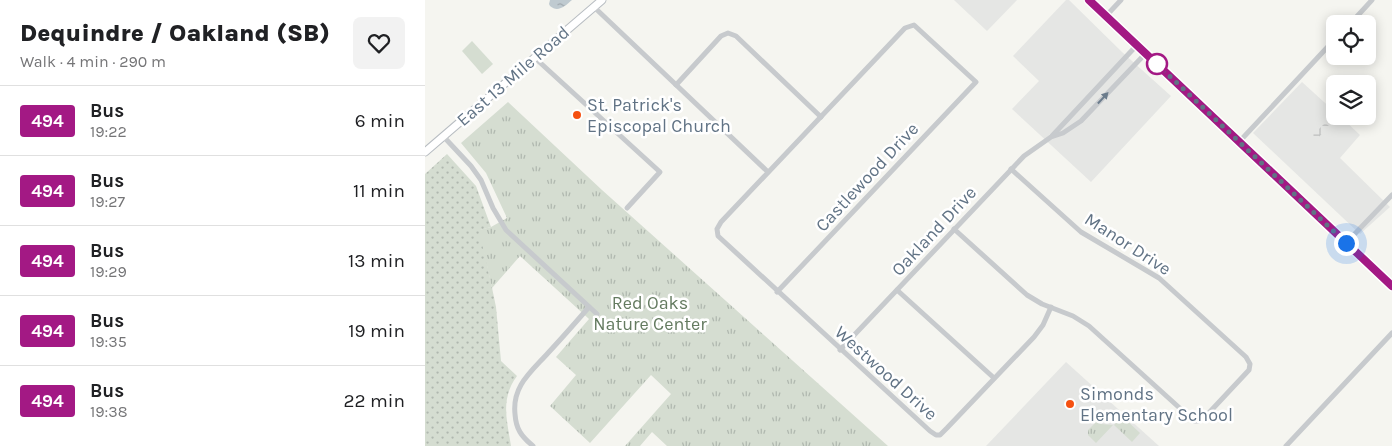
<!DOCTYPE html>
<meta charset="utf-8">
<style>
:root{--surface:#fff;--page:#f2f2f2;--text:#202124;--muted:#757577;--line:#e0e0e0}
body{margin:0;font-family:Karla,sans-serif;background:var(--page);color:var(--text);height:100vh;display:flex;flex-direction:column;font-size:19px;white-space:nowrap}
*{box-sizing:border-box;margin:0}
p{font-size:16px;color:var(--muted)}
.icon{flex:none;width:28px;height:28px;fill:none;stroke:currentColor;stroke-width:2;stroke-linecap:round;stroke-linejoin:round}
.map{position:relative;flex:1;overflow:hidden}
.side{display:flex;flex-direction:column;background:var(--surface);width:425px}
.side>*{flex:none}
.badge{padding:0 10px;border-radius:4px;font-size:18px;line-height:32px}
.tools{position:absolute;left:901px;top:15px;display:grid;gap:10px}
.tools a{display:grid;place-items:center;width:50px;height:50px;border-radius:8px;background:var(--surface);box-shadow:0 2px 12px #0003;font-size:25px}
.you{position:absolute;width:25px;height:25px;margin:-12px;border:4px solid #fff;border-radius:50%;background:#1a73e8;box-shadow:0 0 0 8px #1a73e833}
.map>.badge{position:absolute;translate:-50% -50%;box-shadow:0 0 0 2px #fff}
.round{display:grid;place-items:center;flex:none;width:52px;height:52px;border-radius:8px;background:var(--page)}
.head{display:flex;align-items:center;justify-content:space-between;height:85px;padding:0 20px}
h1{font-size:24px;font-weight:800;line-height:38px}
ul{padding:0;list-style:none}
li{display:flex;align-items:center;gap:15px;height:70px;padding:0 20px;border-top:1px solid var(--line)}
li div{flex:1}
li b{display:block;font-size:19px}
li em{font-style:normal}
li .badge{min-width:55px;font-weight:700;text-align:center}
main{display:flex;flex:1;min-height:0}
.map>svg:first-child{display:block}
.built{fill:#e5e6e4}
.industrial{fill:url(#industrial-grid)}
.grass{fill:url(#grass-dots)}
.park{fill:url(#park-tufts)}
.garden{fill:#d5ddd1}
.water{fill:url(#water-ripples)}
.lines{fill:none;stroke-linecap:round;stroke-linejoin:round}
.secondary-casing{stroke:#b8bdc2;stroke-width:9}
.minor{stroke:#c7cacd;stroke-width:5}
.secondary{stroke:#fff;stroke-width:7}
.oneway{fill:#6b7c8c}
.line-casing{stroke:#fff;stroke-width:11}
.line{stroke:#a31984;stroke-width:8}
.walk{stroke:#617385;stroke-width:5;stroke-dasharray:0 9}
.stop-dot{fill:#fff;stroke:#a31984;stroke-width:2.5}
.poi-dot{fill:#f55010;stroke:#fff;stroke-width:2}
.labels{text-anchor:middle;stroke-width:5;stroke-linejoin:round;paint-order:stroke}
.street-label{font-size:18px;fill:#617385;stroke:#fff}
.poi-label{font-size:18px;fill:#617385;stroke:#fff;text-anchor:start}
.park-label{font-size:18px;fill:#647b60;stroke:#fff}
</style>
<main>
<section class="side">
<div class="head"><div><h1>Dequindre / Oakland (SB)</h1><p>Walk · 4 min · 290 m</p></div><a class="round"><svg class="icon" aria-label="heart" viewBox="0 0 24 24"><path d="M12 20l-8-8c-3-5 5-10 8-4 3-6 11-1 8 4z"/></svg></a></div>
<ul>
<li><span class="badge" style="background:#a31984;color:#fff">494</span><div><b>Bus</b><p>19:22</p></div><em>6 min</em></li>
<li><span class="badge" style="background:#a31984;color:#fff">494</span><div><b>Bus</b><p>19:27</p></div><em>11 min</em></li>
<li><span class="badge" style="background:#a31984;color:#fff">494</span><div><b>Bus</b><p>19:29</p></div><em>13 min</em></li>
<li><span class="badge" style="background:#a31984;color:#fff">494</span><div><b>Bus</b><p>19:35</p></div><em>19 min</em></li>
<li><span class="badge" style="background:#a31984;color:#fff">494</span><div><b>Bus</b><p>19:38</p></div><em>22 min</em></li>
</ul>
</section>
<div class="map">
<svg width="967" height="446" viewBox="0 0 967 446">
<defs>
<pattern id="industrial-grid" width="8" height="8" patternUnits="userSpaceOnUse" patternTransform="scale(1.25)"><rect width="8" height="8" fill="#e5e6e4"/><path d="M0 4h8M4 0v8" fill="none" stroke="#bdbfbe"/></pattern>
<pattern id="grass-dots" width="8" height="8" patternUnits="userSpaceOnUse" patternTransform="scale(1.25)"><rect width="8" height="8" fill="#d5ddd1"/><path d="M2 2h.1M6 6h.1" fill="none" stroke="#b0b8af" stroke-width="1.8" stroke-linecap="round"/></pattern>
<pattern id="park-tufts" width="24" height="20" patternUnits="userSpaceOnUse" patternTransform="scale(1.25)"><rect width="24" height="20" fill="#d5ddd1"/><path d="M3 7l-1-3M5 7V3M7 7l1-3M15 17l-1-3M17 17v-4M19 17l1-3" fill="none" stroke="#b0b8af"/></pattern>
<pattern id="water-ripples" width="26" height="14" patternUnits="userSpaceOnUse" patternTransform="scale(1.25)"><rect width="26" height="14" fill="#bfcad0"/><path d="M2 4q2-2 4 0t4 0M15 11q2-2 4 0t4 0" fill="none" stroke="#9fa8ae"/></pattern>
</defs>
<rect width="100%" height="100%" fill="#f5f5f0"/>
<g class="built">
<path d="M529 0H592L562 31Z"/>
<path d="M641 0H644L697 52 746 96 666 182 587 109 614 81 588 56Z"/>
<path d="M877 82 910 112V116H915L935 135 915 158 965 207 935 234 828 133Z"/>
<path d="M641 362 734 446H561Z"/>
</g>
<path class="industrial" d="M900 123 904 126 892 139 888 135Z"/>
<path class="grass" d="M22 154 51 186 66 227 55 230 71 307 76 361 92 376C75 399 82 420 86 446H0V174Z"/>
<g class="park">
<path d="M83 102 177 190 463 446H242L227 432 215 446H200L246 394 226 375 165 443 125 406 151 375 131 357 164 319 95 256 67 288 54 230 66 227 82 218 61 173 36 143Z"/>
<path d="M697 416 715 433 707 442 689 425Z"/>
<path d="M672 421 676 424 688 425 671 443 663 435V430Z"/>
</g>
<path class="garden" d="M47 41 68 64 57 74 37 51Z"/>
<path class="water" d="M125 0H147C140 6 133 13 125 6L124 4Z"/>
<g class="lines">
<g class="secondary-casing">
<g id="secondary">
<path d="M664 0 967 286"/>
<path d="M0 152 177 0"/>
</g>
</g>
<g class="minor">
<path d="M169 7 343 172"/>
<path d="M681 16 696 0"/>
<path d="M925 24 947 0"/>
<path d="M110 58 235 172 202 208"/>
<path d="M251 85 296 36 303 33 311 36 396 117"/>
<path d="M18 136 46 166 56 180 68 208 81 230 172 314"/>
<path d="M627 136 712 45"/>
<path d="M814 142 910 39"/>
<path d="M529 229 602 295 617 304 648 316 664 326 769 421H774L780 417 824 370 825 364 821 357 734 278 656 232 586 169"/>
<path d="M921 243 967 195"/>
<path d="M472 290 569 378"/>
<path d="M352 292 551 82 489 25 480 28 296 222 292 229 293 236C363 301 434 366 505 431L511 435H515L522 428 609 337 618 325 626 307"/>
<path d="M415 350 599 156 626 137 638 133 656 121 721 53"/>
<path d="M108 446C96 436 91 429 90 414 87 386 106 372 123 353 137 338 151 322 164 307"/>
<path d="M861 446 967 333"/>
</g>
<use href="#secondary" class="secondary"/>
</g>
<defs><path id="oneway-solid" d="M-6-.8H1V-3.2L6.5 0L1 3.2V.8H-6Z" transform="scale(1.25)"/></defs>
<use class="oneway" href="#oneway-solid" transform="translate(678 98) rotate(-47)"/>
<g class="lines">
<g class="line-casing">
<path id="line" d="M664 0 967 286"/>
</g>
<use href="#line" class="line"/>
<path class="walk" d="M732 64 921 243"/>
</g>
<circle class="stop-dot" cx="732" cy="64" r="10"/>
<g class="poi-dot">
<circle cx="152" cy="115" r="5"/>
<circle cx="645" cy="404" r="5"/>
</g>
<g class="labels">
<g class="street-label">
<text transform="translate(88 76) rotate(-41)" y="6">East 13 Mile Road</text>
<text transform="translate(442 177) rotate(-47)" y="6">Castlewood Drive</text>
<text transform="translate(509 231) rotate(-47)" y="6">Oakland Drive</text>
<text transform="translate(703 244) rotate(33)" y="6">Manor Drive</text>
<text transform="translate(461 373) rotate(42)" y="6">Westwood Drive</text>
</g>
<g class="poi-label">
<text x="162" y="111">St. Patrick's<tspan x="162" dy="21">Episcopal Church</tspan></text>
<text x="655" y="400">Simonds<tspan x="655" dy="21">Elementary School</tspan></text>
</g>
<g class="park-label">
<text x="225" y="309">Red Oaks<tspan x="225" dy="21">Nature Center</tspan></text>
</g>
</g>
</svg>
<div class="tools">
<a><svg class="icon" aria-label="locate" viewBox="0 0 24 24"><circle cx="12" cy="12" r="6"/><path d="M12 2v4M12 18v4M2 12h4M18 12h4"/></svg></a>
<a><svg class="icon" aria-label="layers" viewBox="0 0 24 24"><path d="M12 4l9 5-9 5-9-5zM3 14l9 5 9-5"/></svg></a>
</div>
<div class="you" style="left:921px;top:243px"></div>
</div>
</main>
